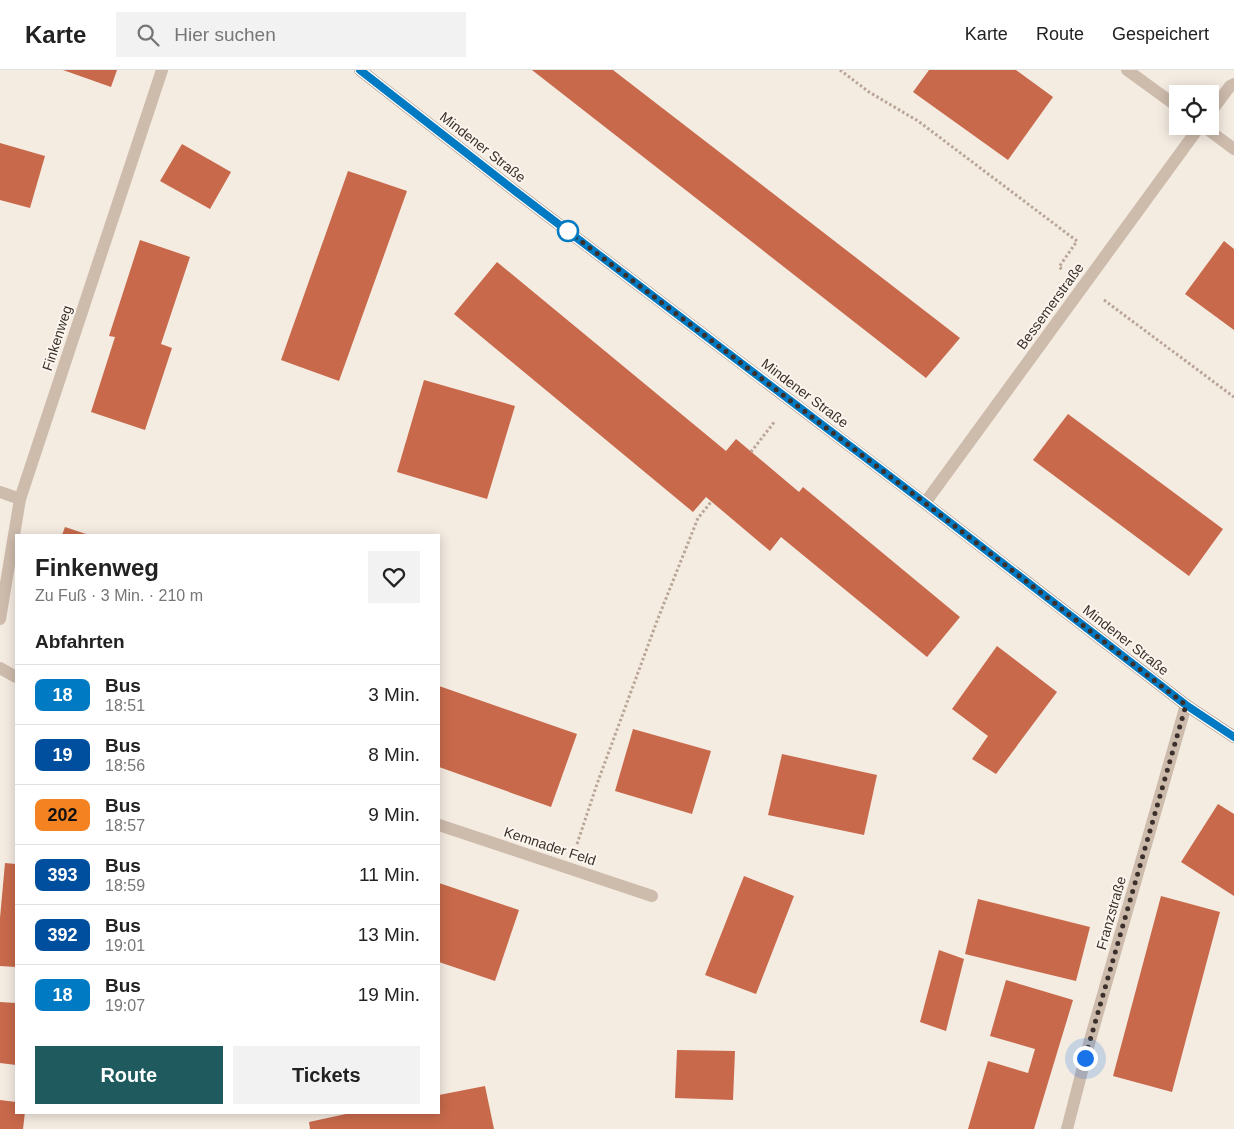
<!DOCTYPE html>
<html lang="de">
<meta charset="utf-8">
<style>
:root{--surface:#fff;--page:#f2f2f2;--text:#222;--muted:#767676;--line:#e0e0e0;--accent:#1f5a5e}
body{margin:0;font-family:Helvetica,sans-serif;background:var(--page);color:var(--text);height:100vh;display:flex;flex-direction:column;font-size:19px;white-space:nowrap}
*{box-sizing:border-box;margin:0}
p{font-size:16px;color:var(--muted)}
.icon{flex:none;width:28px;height:28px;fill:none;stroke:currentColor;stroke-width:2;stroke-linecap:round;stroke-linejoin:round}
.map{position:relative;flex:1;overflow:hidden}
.sheet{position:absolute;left:15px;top:464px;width:425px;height:580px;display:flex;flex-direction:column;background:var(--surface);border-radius:0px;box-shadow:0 2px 12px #0003}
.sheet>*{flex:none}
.badge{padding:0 10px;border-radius:8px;font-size:18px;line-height:32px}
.tools{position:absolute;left:1169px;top:15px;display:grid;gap:10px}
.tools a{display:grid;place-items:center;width:50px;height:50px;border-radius:0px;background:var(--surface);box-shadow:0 2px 12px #0003;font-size:25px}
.you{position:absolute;width:25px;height:25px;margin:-12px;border:4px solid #fff;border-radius:50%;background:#1a73e8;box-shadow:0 0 0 8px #1a73e833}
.map>.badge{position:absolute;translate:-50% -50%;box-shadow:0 0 0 2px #fff}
h2{padding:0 20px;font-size:19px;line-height:45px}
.round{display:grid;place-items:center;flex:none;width:52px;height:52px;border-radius:0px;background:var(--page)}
.head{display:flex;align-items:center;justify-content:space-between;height:85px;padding:0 20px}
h1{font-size:24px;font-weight:700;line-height:38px}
.action{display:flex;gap:10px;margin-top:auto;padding:10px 20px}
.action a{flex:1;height:58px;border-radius:0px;background:var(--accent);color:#fff;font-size:20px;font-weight:700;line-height:58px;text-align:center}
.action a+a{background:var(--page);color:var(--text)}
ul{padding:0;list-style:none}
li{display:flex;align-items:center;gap:15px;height:60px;padding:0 20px;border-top:1px solid var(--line)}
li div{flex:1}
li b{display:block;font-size:19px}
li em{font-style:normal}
li .badge{min-width:55px;font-weight:700;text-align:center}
header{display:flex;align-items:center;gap:30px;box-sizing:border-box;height:70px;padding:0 25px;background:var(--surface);border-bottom:1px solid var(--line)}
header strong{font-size:24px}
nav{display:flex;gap:28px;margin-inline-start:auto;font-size:18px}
.search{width:350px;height:45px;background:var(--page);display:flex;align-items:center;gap:12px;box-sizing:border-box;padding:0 18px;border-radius:0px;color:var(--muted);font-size:19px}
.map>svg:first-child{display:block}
.building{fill:#c8694b}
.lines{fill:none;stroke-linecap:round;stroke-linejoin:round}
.path{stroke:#b9a596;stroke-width:3;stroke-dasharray:2.5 2.5;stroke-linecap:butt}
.minor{stroke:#cdbbac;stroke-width:12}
.secondary{stroke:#a18a7d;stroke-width:12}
.line-casing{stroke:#fff;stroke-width:11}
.line{stroke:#007ac3;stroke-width:8}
.walk{stroke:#3b302b;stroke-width:5;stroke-dasharray:0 9}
.stop-dot{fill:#fff;stroke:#007ac3;stroke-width:2.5}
.labels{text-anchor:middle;stroke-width:4;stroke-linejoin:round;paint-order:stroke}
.street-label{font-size:14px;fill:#3b302b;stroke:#fbf5ee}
</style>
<header>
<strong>Karte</strong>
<div class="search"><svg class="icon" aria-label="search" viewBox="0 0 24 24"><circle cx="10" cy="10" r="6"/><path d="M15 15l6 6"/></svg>Hier suchen</div>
<nav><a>Karte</a><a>Route</a><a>Gespeichert</a></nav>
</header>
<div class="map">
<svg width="1234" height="1059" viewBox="0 0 1234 1059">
<rect width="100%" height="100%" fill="#f4ebe1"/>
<g class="building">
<path d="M63 0H117L111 17Z"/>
<path d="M532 0H613L960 268 926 308Z"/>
<path d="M929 0H1016L1053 27 1008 90 913 22Z"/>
<path d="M0 73 45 86 30 138 0 130Z"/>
<path d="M182 74 231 102 210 139 160 111Z"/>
<path d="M348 101 407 121 339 311 281 290Z"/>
<path d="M140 170 190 187 161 274 172 278 145 360 91 342 115 267 109 266Z"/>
<path d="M1224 171 1234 179V260L1185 224Z"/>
<path d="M497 192 726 381 736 369 799 422 803 417 960 547 927 587 781 467 770 481 706 427 693 442 454 244Z"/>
<path d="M424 310 515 336 487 429 397 402Z"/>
<path d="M1068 344 1223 459 1189 506 1033 390Z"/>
<path d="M65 457 89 465H62Z"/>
<path d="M997 576 1057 622 996 704 972 689 988 666 952 639Z"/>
<path d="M439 616 577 664 551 737 439 697Z"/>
<path d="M633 659 711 681 692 744 615 721Z"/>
<path d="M782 684 877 705 864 765 768 745Z"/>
<path d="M1218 734 1234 744V826L1181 792Z"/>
<path d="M5 793 16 794V897L0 896V848Z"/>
<path d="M744 806 794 826 756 924 705 905Z"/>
<path d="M439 813 519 840 495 911 439 892Z"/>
<path d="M1161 826 1220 842 1172 1022 1113 1006Z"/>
<path d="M978 829 1090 857 1076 911 965 884Z"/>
<path d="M939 880 964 889 946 961 920 952Z"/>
<path d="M1006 910 1073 930 1034 1059H968L988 991 1028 1003 1035 979 990 966Z"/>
<path d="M0 932 16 933V995L0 993Z"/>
<path d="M677 980 735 981 733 1030 675 1028Z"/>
<path d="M485 1016 494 1059H310L309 1052 355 1042H439V1025Z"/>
<path d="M0 1030 16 1032V1042H25L23 1059H0Z"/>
</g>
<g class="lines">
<g class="path">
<path d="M840 0 869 22 918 51 1077 171 1059 197 1063 200"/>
<path d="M1104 230 1234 327"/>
<path d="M751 382 775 351"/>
<path d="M577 774 597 714 657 551 698 448 711 432"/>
</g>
<g class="minor">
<path d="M1127 0 1178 37"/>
<path d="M1210 43 1230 16 1234 14"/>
<path d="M1203 56 1234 79"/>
<path d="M0 422 20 429"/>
<path d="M925 433 1200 56"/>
<path d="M0 549 20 429 162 0"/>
<path d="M0 598 16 607"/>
<path d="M439 755 652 826"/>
<path d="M1067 1059 1090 970 1186 635"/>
</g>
<path class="secondary" d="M360 0 515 121 925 433 1186 635 1234 667"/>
</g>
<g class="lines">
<g class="line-casing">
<path id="line" d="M360 0 515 121 925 433 1186 635 1234 667"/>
</g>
<use href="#line" class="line"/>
<path class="walk" d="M568 161 561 156 925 433 1186 635 1085 988"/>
</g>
<circle class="stop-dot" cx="568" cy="161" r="10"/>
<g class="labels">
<g class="street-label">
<text transform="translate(483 77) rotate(38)" y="5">Mindener Straße</text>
<text transform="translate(1050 236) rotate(-54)" y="5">Bessemerstraße</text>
<text transform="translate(57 268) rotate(-72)" y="5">Finkenweg</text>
<text transform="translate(805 323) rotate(37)" y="5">Mindener Straße</text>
<text transform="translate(1126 570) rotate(38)" y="5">Mindener Straße</text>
<text transform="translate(550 776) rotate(18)" y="5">Kemnader Feld</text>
<text transform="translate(1111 843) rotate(-74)" y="5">Franzstraße</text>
</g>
</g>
</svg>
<div class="tools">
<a><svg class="icon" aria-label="locate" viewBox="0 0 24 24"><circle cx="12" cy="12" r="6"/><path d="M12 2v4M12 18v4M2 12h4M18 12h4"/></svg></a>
</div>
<div class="you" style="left:1085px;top:988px"></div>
<section class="sheet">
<div class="head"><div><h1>Finkenweg</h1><p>Zu Fuß · 3 Min. · 210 m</p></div><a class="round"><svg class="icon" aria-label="heart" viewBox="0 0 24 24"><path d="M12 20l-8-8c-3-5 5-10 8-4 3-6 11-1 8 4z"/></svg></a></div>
<h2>Abfahrten</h2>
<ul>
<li><span class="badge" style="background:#007ac3;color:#fff">18</span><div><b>Bus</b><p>18:51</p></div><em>3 Min.</em></li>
<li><span class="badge" style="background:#004e9e;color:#fff">19</span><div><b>Bus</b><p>18:56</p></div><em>8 Min.</em></li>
<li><span class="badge" style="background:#f58220;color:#111">202</span><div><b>Bus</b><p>18:57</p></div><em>9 Min.</em></li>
<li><span class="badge" style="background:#004f9f;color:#fff">393</span><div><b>Bus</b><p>18:59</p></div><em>11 Min.</em></li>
<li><span class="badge" style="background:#004f9f;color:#fff">392</span><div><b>Bus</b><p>19:01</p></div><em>13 Min.</em></li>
<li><span class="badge" style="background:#007ac3;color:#fff">18</span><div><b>Bus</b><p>19:07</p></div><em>19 Min.</em></li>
</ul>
<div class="action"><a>Route</a><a>Tickets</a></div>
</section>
</div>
